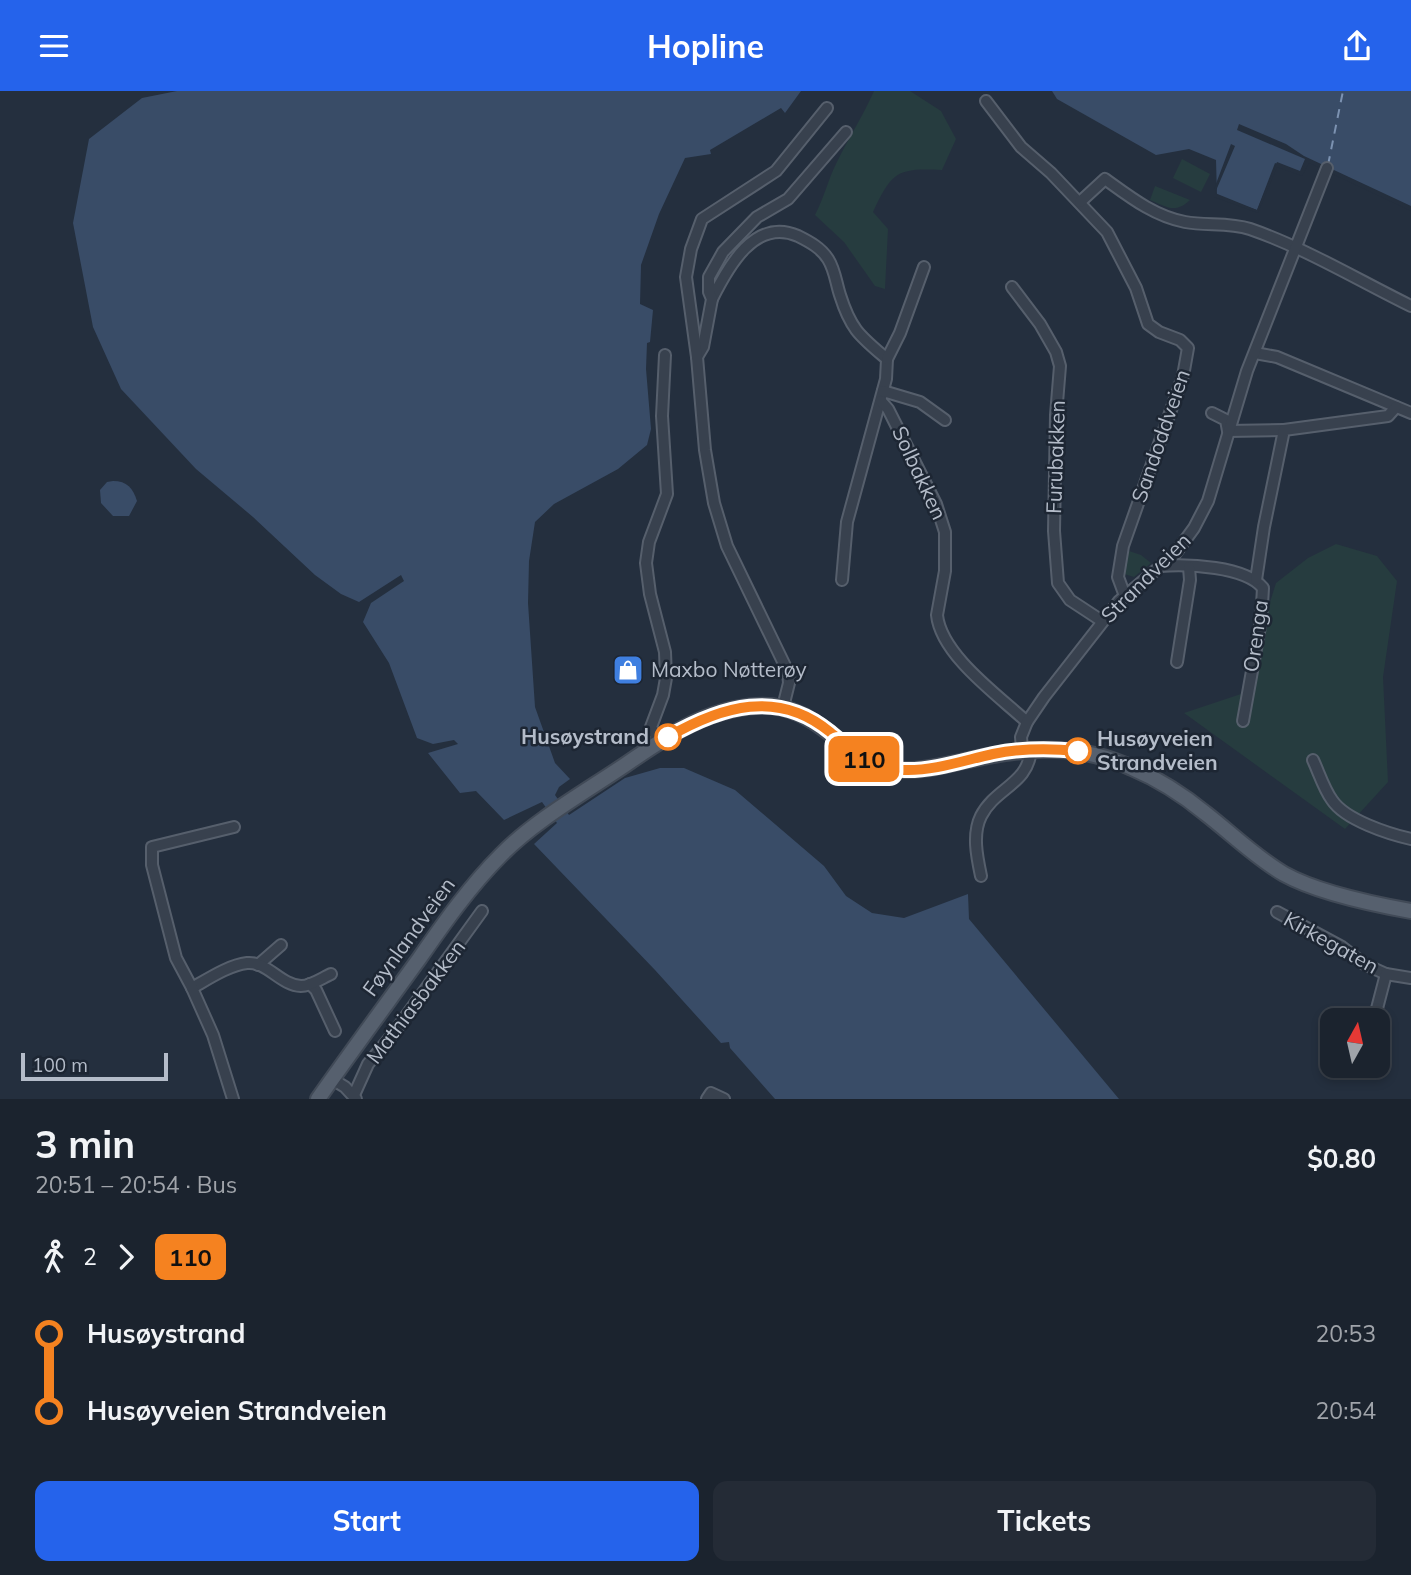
<!DOCTYPE html>
<meta charset="utf-8">
<style>
:root{--surface:#1b232e;--page:#242b36;--text:#f1f3f6;--muted:#a0a4aa;--line:#39404a;--accent:#2563eb}
body{margin:0;font-family:Mulish,sans-serif;background:var(--page);color:var(--text);height:100vh;display:flex;flex-direction:column;font-size:26px;white-space:nowrap}
*{box-sizing:border-box;margin:0}
p{font-size:23px;color:var(--muted)}
.icon{flex:none;width:38px;height:38px;fill:none;stroke:currentColor;stroke-width:2;stroke-linecap:round;stroke-linejoin:round}
.map{position:relative;height:1008px;overflow:hidden}
.side{display:flex;flex-direction:column;background:var(--surface);flex:1}
.side>*{flex:none}
.badge{padding:0 14px;border-radius:10px;font-size:24px;line-height:46px}
.needle{width:46px;rotate:8deg}
.buttons{position:absolute;left:1320px;top:917px;display:grid;gap:14px}
.buttons a{display:grid;place-items:center;width:70px;height:70px;border-radius:14px;background:var(--surface);box-shadow:0 4px 10px #0003,0 0 0 2px var(--line);font-size:35px}
.scale{position:absolute;left:21px;bottom:18px;width:147px;box-sizing:border-box;padding-left:7px;border:4px solid #b4bcc9;border-top:0;font-size:19px;line-height:24px;white-space:nowrap;color:#b4bcc9;-webkit-text-stroke:5px #1d2633;paint-order:stroke}
.map>.badge{position:absolute;translate:-50% -50%;box-shadow:0 0 0 4px #fff}
.legs{display:flex;align-items:center;gap:10px;height:77px;padding:0 35px;font-size:23px}
.legs p{margin-inline-start:auto}
.headline{display:flex;align-items:center;justify-content:space-between;height:119px;padding:0 35px}
h1{font-size:38px;font-weight:700;line-height:52px}
.primary-button{display:flex;gap:14px;margin-top:auto;padding:14px 35px}
.primary-button a{flex:1;height:80px;border-radius:14px;background:var(--accent);color:#fff;font-size:28px;font-weight:700;line-height:80px;text-align:center}
.primary-button a+a{background:var(--page);color:var(--text)}
ul{padding:0 35px;list-style:none}
li{display:flex;align-items:center;gap:24px;height:77px;font-size:26px}
li i{display:grid;place-items:center;width:10px;height:100%;margin:0 9px;background:currentColor}
li i::after{content:'';width:18px;height:18px;margin:-9px;border:5px solid;border-radius:50%;background:var(--surface)}
li p{margin-inline-start:auto}
li:first-child i{background:linear-gradient(#0000 50%,currentColor 0)}
li:last-child i{background:linear-gradient(currentColor 50%,#0000 0)}
header{display:flex;justify-content:space-between;align-items:center;height:91px;padding:0 35px;background:var(--accent);color:#fff;font-size:32px;font-weight:700}
.map>svg:first-child{display:block}
.green{fill:#263c3f}
.water{fill:#394c67}
.pier{fill:#242f3e}
.lines{fill:none;stroke-linecap:round;stroke-linejoin:round}
.ferry{stroke:#7c92b1;stroke-width:2;stroke-dasharray:9 7;stroke-linecap:butt}
.minor-casing{stroke:#565f6c;stroke-width:14}
.major-casing{stroke:#414a57;stroke-width:18}
.minor{stroke:#38414e;stroke-width:10}
.major{stroke:#56606e;stroke-width:14}
.line-1-casing{stroke:#fff;stroke-width:16}
.line-1{stroke:#f58220;stroke-width:10}
.stop-1-dot{fill:#fff;stroke:#f58220;stroke-width:3.5}
.labels{text-anchor:middle;stroke-width:5;stroke-linejoin:round;paint-order:stroke}
.street-label{font-size:21px;fill:#b4bcc9;stroke:#1d2633}
.poi-label{font-size:21px;fill:#b4bcc9;stroke:#1d2633;text-anchor:start}
.stop-label{font-size:21px;font-weight:bold;fill:#b4bcc9;stroke:#1d2633;text-anchor:end}
</style>
<header><svg class="icon" aria-label="menu" viewBox="0 0 24 24"><path d="M4 6h16M4 12h16M4 18h16"/></svg>Hopline<svg class="icon" aria-label="share" viewBox="0 0 24 24"><path d="M12 15V3M7 8l5-5 5 5M5 13v7h14v-7"/></svg></header>
<div class="map">
<svg width="1411" height="1008" viewBox="0 0 1411 1008">
<rect width="100%" height="100%" fill="#242f3e"/>
<g class="green">
<path d="M874 0H910L941 20 956 48 942 79C898 77 892 80 873 121L888 138 885 198 875 195 844 151 815 124C824 107 828 89 836 73 848 48 863 25 874 0Z"/>
<path d="M1182 68 1210 83 1201 101 1173 87Z"/>
<path d="M1155 95 1190 109C1175 123 1167 116 1150 109Z"/>
<path d="M1336 453 1377 465 1397 490 1383 586 1388 691 1345 738 1184 622 1241 603 1276 492 1308 467Z"/>
<path d="M1126 459 1141 464 1151 472 1134 486 1121 482Z"/>
</g>
<g class="water">
<path d="M177 0H801L785 22 781 17 710 59 711 63 685 67 659 123 641 174 640 213 653 219 650 251 647 252 646 278 651 338 647 354 618 378 554 413 535 431 529 470 528 512 535 616 555 672 570 688 559 696 555 704 569 724 625 687 660 677H684L735 699 824 775 846 805 872 822 904 827 968 803 969 828 1119 1008H775L730 957 729 951 721 952 655 879 534 753 557 732 542 711 504 729 476 700 460 702 428 662 458 653 454 649 433 653 417 647 389 572 363 531 371 512 404 490 401 484 359 511 341 503 315 484 253 426 196 378 121 298 93 236 73 132 89 48 142 7Z"/>
<path d="M1052 0H1411V117L1307 68 1300 82 1275 72 1257 119 1217 105 1216 69 1189 58 1156 64 1057 8Z"/>
<path d="M113 390C127 390 133 397 137 410L129 425H113L101 412 100 399 107 391Z"/>
</g>
<path class="pier" d="M1239 33 1286 53 1304 65 1411 115V120L1309 72 1302 85 1277 76 1258 122 1214 106V98L1231 53 1235 55 1215 102 1257 119 1277 71 1300 80 1305 68 1237 39Z"/>
<g class="lines">
<path class="ferry" d="M1328 74 1343 0"/>
<g class="minor-casing">
<g id="minor">
<path d="M986 10 1021 56 1051 82 1107 141 1136 197 1148 233 1159 241 1180 249 1188 257 1183 285 1123 455 1118 486 1125 505"/>
<path d="M1080 111 1105 88C1130 106 1154 125 1185 131 1206 135 1229 131 1250 138 1305 157 1358 189 1411 215"/>
<path d="M1012 196 1040 233 1056 261 1060 275 1056 324 1054 440 1058 492 1070 509 1102 530"/>
<path d="M712 208C728 176 755 126 798 145 810 151 821 157 828 168 835 179 836 192 840 204 851 239 860 245 887 268L886 288 847 431 842 489"/>
<path d="M1255 262 1277 266 1411 322"/>
<path d="M697 266 703 256 712 208 709 201V186L723 161 757 126 788 108 846 41"/>
<path d="M887 268 900 242 924 176"/>
<path d="M883 300 920 311 945 329"/>
<path d="M881 310 888 318 936 413 945 441V480L937 524C941 564 999 605 1027 631"/>
<path d="M1212 322 1226 329 1228 340 1284 339"/>
<path d="M1160 475C1188 473 1245 475 1263 497L1261 530 1243 630"/>
<path d="M1256 489 1264 436 1284 339 1388 325 1396 316"/>
<path d="M1177 571 1190 489 1189 476"/>
<path d="M783 616 789 592 788 581 727 455 714 412 705 359 697 266 686 186 691 158 702 128 776 80 827 17"/>
<path d="M659 651 651 636 663 604 666 587 665 561 650 503 646 472 649 451 667 403 662 325 665 264"/>
<path d="M1022 658 1021 646 1027 631 1044 606 1119 510 1175 463 1194 437 1208 410 1247 280 1327 77"/>
<path d="M1313 669C1319 682 1324 698 1332 709 1345 729 1389 743 1411 748"/>
<path d="M981 785C977 766 972 743 981 725 995 697 1029 693 1031 658"/>
<path d="M1277 821 1342 856 1364 873 1386 883"/>
<path d="M258 874 281 854"/>
<path d="M310 893 316 899 335 940"/>
<path d="M192 897C208 888 229 874 247 872 267 870 280 894 301 895 311 895 322 887 331 883"/>
<path d="M1374 929 1386 883 1411 887"/>
<path d="M332 988 345 996 356 1008"/>
<path d="M354 1004 368 973 393 943 482 820"/>
<path d="M233 1008 213 944 192 897 176 867 152 774V756L234 736"/>
<path d="M707 1008 711 1002 724 1008"/>
</g>
</g>
<g class="major-casing">
<path id="major" d="M318 1008C351 961 385 915 419 868 444 832 470 795 501 764 534 730 585 701 625 674 664 647 706 618 756 615 824 610 844 678 904 679 926 680 948 673 969 669 1025 656 1079 652 1132 677 1158 688 1183 704 1205 722 1231 742 1255 766 1284 783 1318 802 1372 813 1411 820"/>
</g>
<use href="#minor" class="minor"/>
<use href="#major" class="major"/>
</g>
<g class="lines">
<g class="line-1-casing">
<path id="line-1" d="M668 646C722 615 778 598 830 641 853 660 874 679 904 679 934 680 965 669 993 663 1022 657 1049 657 1078 660"/>
</g>
<use href="#line-1" class="line-1"/>
</g>
<defs>
<g id="shop-square" transform="scale(1.575)"><rect x="-9" y="-9" width="18" height="18" rx="4" fill="#3f7fe0" stroke="#1d2633"/><path d="M-5-2.5h2.3a2.7 3.5 0 0 1 5.4 0H5L5.5 6h-11ZM-1.5-2.5h3a1.5 2.3 0 0 0-3 0Z" fill="#fff"/></g>
</defs>
<g fill-rule="evenodd">
<use href="#shop-square" x="628" y="579"/>
</g>
<g class="stop-1-dot">
<circle cx="668" cy="646" r="12"/>
<circle cx="1078" cy="660" r="12"/>
</g>
<g class="labels">
<g class="street-label">
<text transform="translate(1161 345) rotate(-71)" y="7">Sandoddveien</text>
<text transform="translate(1056 366) rotate(-88)" y="7">Furubakken</text>
<text transform="translate(919 382) rotate(65)" y="7">Solbakken</text>
<text transform="translate(1146 487) rotate(-45)" y="7">Strandveien</text>
<text transform="translate(1256 545) rotate(-82)" y="7">Orenga</text>
<text transform="translate(409 846) rotate(-54)" y="7">Føynlandveien</text>
<text transform="translate(1331 852) rotate(29)" y="7">Kirkegaten</text>
<text transform="translate(416 911) rotate(-53)" y="7">Mathiasbakken</text>
</g>
<g class="poi-label">
<text x="651" y="586">Maxbo Nøtterøy</text>
</g>
<g class="stop-label">
<text x="649" y="653">Husøystrand</text>
<text x="1097" y="655" text-anchor="start">Husøyveien<tspan x="1097" dy="24">Strandveien</tspan></text>
</g>
</g>
</svg>
<div class="buttons">
<a><svg class="needle" viewBox="-14 -14 28 28"><path d="M0-13l5 13h-10z" fill="#e53935"/><path d="M0 13l5-13h-10z" fill="#a0a4aa"/></svg></a>
</div>
<div class="scale">100 m</div>
<b class="badge" style="left:864px;top:668px;background:#f58220;color:#111">110</b>
</div>
<section class="side">
<div class="headline"><div><h1>3 min</h1><p>20:51 – 20:54 · Bus</p></div><b>$0.80</b></div>
<div class="legs"><svg class="icon" aria-label="walk" viewBox="0 0 24 24"><circle cx="13" cy="4" r="2"/><path d="M13 8l-2 6 4 7M11 14l-3 7M7 12l3-4h3l4 4"/></svg>2<svg class="icon" aria-label="forward" viewBox="0 0 24 24"><path d="M9 5l7 7-7 7"/></svg><b class="badge" style="background:#f58220;color:#111">110</b></div>
<ul>
<li><i style="color:#f58220"></i><b>Husøystrand</b><p>20:53</p></li>
<li><i style="color:#f58220"></i><b>Husøyveien Strandveien</b><p>20:54</p></li>
</ul>
<div class="primary-button"><a>Start</a><a>Tickets</a></div>
</section>
